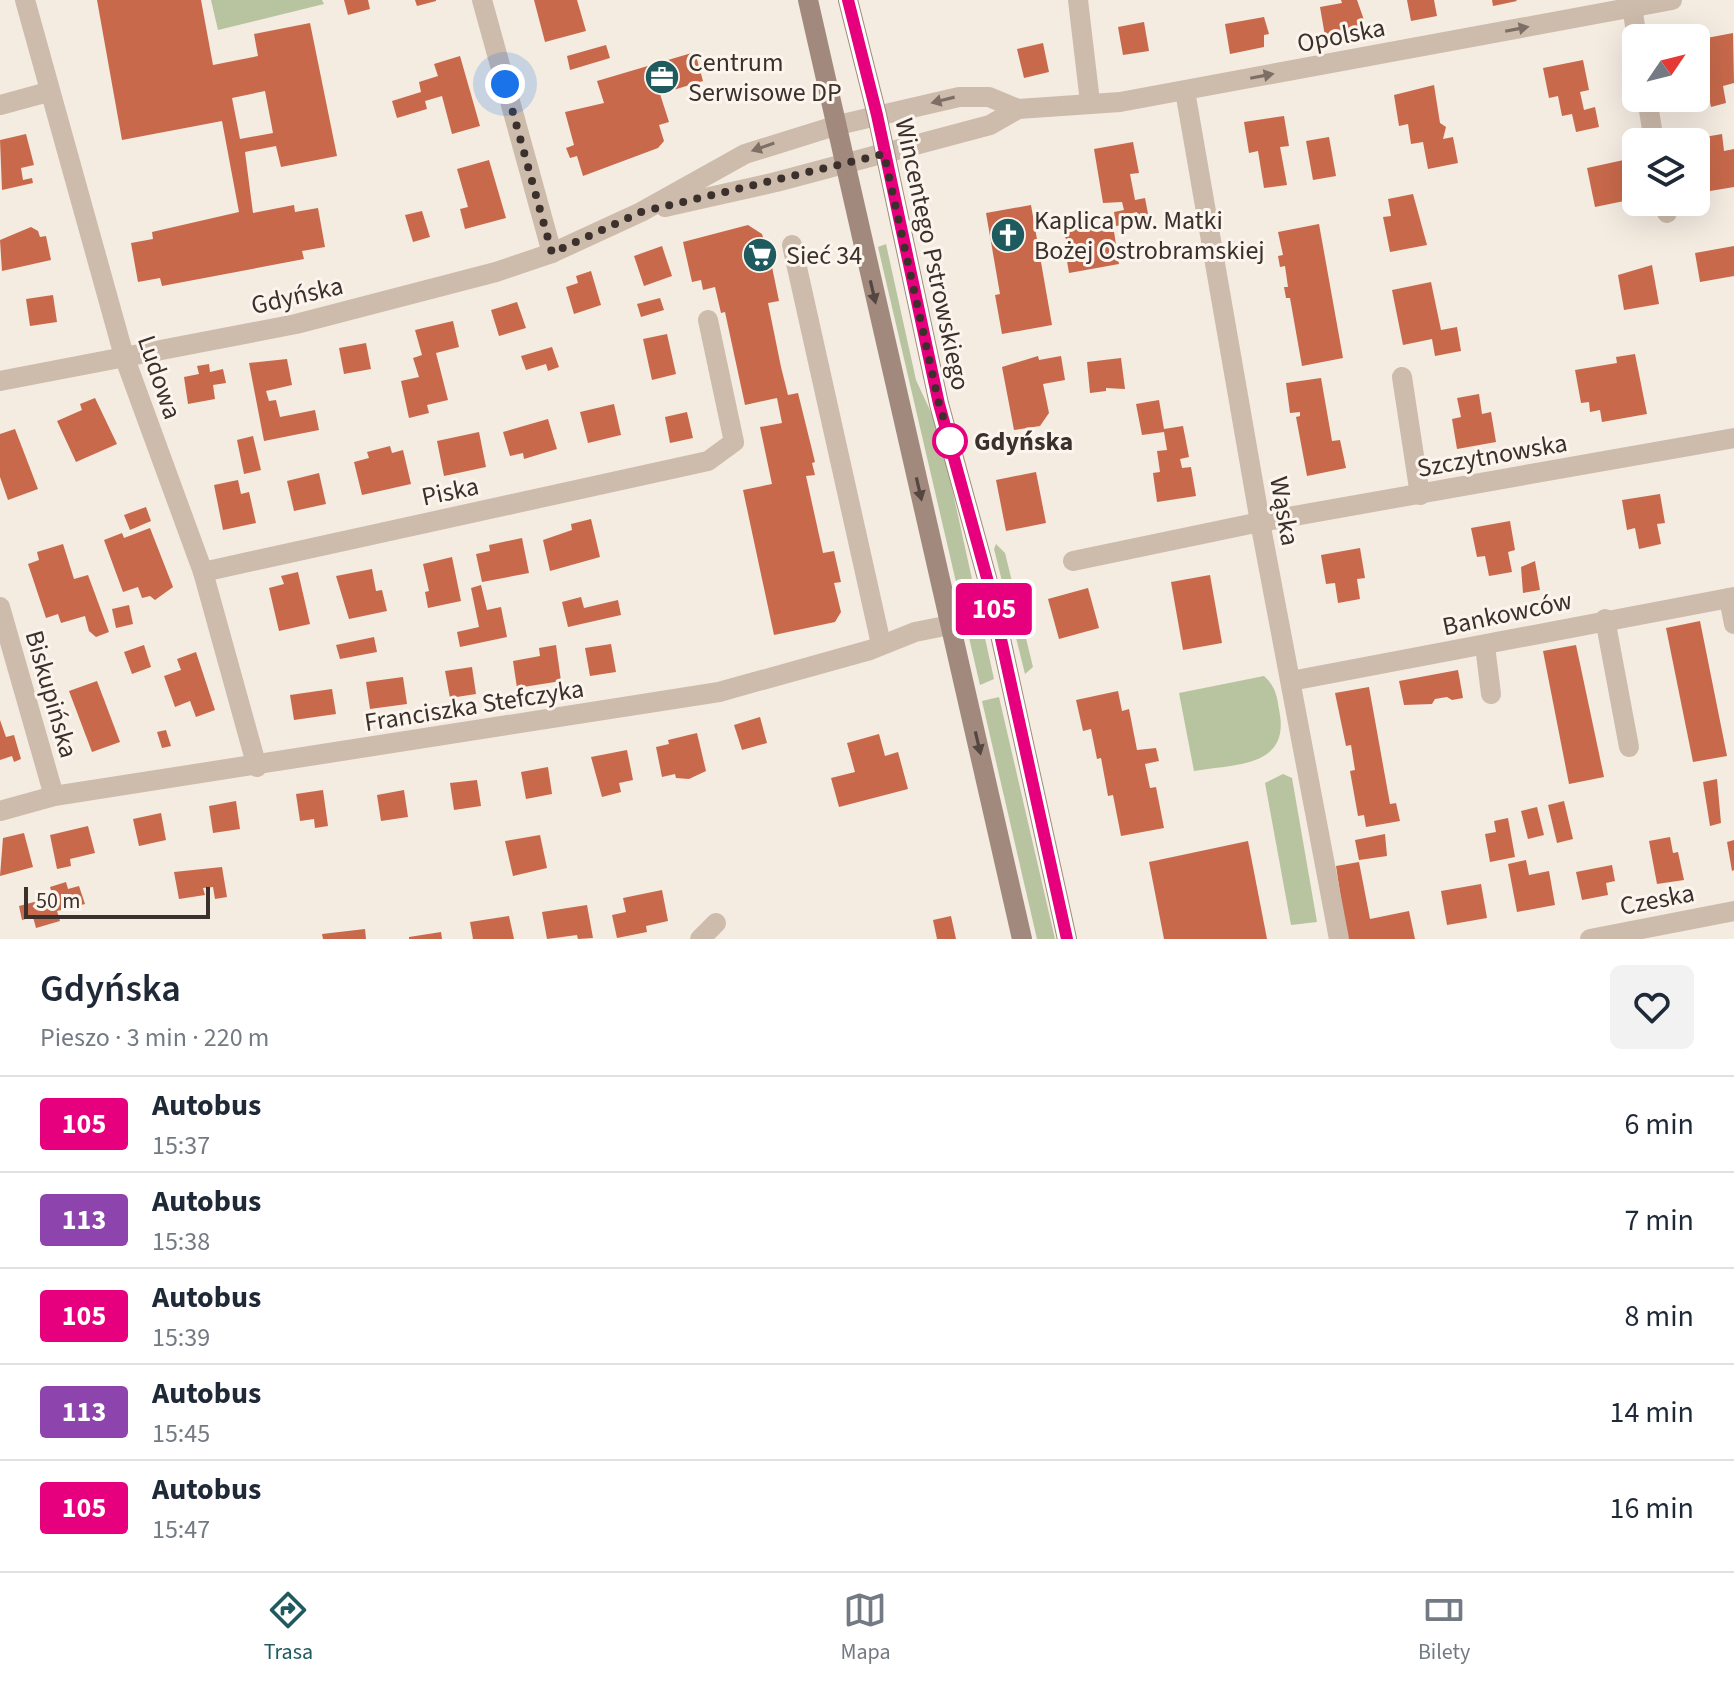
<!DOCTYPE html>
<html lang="pl">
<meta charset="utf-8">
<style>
:root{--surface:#fff;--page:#f2f2f3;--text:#1f2937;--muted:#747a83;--line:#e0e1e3;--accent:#1f5a5e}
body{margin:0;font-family:"Source Sans 3",sans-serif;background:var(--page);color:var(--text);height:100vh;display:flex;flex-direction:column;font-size:30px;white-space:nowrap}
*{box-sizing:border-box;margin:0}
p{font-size:26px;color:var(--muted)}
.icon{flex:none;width:44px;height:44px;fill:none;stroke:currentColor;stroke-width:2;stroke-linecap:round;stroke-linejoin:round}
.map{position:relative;height:939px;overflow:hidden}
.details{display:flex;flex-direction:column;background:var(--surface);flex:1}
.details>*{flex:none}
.badge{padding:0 16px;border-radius:6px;font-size:28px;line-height:52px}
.needle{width:52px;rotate:55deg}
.controls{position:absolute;left:1622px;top:24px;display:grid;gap:16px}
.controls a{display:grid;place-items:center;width:88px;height:88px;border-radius:12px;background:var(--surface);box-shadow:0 8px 32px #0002;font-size:40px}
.scale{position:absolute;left:24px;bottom:20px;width:186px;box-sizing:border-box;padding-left:8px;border:4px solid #3b302b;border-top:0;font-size:22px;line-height:28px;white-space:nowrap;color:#3b302b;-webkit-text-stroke:6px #fbf5ee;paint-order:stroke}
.you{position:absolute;width:40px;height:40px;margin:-20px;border:6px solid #fff;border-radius:50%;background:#1a73e8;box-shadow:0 0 0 12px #1a73e833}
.map>.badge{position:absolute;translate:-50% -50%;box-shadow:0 0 0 4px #fff}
.round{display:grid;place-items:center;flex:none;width:84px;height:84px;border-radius:12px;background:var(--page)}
.head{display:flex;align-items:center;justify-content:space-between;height:136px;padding:0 40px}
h1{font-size:38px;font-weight:600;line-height:60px}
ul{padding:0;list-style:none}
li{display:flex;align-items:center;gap:24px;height:96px;padding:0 40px;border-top:2px solid var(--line)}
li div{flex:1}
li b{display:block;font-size:30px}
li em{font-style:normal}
li .badge{min-width:88px;font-weight:700;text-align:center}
.tab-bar{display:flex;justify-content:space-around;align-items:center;height:112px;border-top:2px solid var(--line);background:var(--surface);font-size:22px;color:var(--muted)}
.tab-bar a{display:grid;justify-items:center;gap:4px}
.tab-bar .selected{color:var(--accent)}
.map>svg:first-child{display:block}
.green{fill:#b8c4a0}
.building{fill:#c8694b;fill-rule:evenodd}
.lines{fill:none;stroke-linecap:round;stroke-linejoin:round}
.street{stroke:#cdbbac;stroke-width:20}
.secondary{stroke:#a18a7d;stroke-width:20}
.oneway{fill:#7d6f65}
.oneway2{fill:#544640}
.line-casing{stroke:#fff;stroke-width:18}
.line{stroke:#e6007e;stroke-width:12}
.walk{stroke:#3b302b;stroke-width:8;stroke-dasharray:0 14.4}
.stop-dot{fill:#fff;stroke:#e6007e;stroke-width:4}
.labels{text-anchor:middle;stroke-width:6;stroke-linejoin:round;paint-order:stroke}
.street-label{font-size:26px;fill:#3b302b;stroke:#fbf5ee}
.poi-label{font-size:26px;fill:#3b302b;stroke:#fbf5ee;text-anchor:start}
.stop-label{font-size:26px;font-weight:bold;fill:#3b302b;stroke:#fbf5ee;text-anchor:start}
</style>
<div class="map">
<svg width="1734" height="939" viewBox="0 0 1734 939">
<rect width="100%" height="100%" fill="#f4ebe1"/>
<g class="green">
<path d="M211 0H322L324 4 218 30Z"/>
<path d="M886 244 916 380 934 419 946 461 994 679 980 685 878 247Z"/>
<path d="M996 544 1005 553 1033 667 1025 674 994 549Z"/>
<path d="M1264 676C1277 688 1277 698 1280 715 1288 768 1233 764 1194 771L1179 693Z"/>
<path d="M999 697 1055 939H1037L982 701Z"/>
<path d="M1283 774 1292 778 1317 922 1291 925 1265 783Z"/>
</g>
<g class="building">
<path d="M97 0H201L213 65 258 56 254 34 310 23 337 156 281 167 276 146 245 152 253 213 294 205 295 212 318 208 325 247 302 251 304 259 162 286 160 278 138 282 131 243 153 239 152 232 239 212 222 121 122 140ZM265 91 273 133 240 139 232 98Z"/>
<path d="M344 0H368L370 9 348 15Z"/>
<path d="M415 0H436V1L417 6Z"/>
<path d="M534 0H577L586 31 545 42Z"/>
<path d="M1341 0H1357L1364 20 1360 27 1353 28V33L1325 36 1320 7 1342 3Z"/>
<path d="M1407 0H1434L1437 16 1411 21Z"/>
<path d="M1492 0H1516L1517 1 1493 6Z"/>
<path d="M1264 17 1269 34 1264 35V47L1230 54 1225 24Z"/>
<path d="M1144 22 1149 51 1123 55 1118 27Z"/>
<path d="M1733 33 1734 83 1723 86 1726 103 1711 107 1708 93 1705 94 1696 40Z"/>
<path d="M1043 43 1049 72 1024 78 1017 49Z"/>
<path d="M606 45 610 58 570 70 567 56Z"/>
<path d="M695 52 703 81 660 94 669 122 659 125 664 141 658 148 583 176 577 156 570 158 566 148 574 145 565 112 604 103 597 81Z"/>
<path d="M460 56 480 126 452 134 442 96 425 101 427 109 397 118 392 101 421 92 419 82 438 76 434 64Z"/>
<path d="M1583 60 1589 90 1580 92 1584 110 1595 107 1599 127 1576 132 1572 114 1562 116 1558 96 1549 98 1543 68Z"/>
<path d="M1434 85 1440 123 1446 127 1443 139 1453 137 1458 163 1428 169 1423 142 1411 144 1408 124 1399 126 1394 95Z"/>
<path d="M1284 116 1289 146 1280 147 1287 185 1264 188 1258 151 1249 153 1244 122Z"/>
<path d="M26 134 34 165 21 168 23 180 32 178 33 183 2 190 0 140Z"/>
<path d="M1722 134 1724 151 1734 149V187L1704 192 1700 174 1704 172 1703 163 1696 164V142L1687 140Z"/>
<path d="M1329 137 1336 176 1313 180 1306 141Z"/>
<path d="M1133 142 1139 173 1130 174 1135 200 1145 198 1149 219 1138 221 1137 212 1124 215 1126 224 1116 226 1114 212 1124 210 1122 202 1103 203 1094 149Z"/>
<path d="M1633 158 1636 170 1624 173 1629 200 1595 207 1587 168Z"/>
<path d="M489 160 506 218 465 229 460 209 468 207 457 169Z"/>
<path d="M1413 194 1427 245 1390 252 1383 217 1391 216 1388 199Z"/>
<path d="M1031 205 1052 325 1002 334 995 295 1000 294 986 213Z"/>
<path d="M422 211 430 237 413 242 405 215Z"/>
<path d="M1066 222 1072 228 1086 226 1090 229 1113 225 1119 264 1069 273 1064 243 1067 242 1061 226Z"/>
<path d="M1319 224 1343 358 1302 366 1290 298H1286L1284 287H1288L1285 266 1280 267 1278 256 1283 255 1278 232Z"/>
<path d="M748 225 762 234 771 262 779 301 768 303 781 367 788 395 798 393 815 462 812 463 815 475 806 476 823 553 834 551 841 582 834 583 841 612 835 622 774 635 743 490 772 484 760 427 782 423 777 398 745 405 725 312 721 313 715 287 703 290 701 280 692 282 683 242Z"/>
<path d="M31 227 38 231 40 237 46 236 51 260 2 271 0 240Z"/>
<path d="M662 246 672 276 644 286 634 256Z"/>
<path d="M1734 246V276L1700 282 1695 253Z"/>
<path d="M1652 265 1659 304 1624 310 1618 275Z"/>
<path d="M591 271 601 305 574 314 566 287 578 283 576 276Z"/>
<path d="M1431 282 1441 330 1457 327 1461 351 1435 356 1432 339 1403 345 1392 290Z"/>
<path d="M53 295 57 322 30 326 26 299Z"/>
<path d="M660 298 664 310 641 317 637 304Z"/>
<path d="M517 302 526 328 499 336 491 310Z"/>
<path d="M453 321 459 347 436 353 448 400 427 405 429 413 409 418 401 381 419 377 413 358 422 355 415 330Z"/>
<path d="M667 334 676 374 652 380 643 339Z"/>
<path d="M366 343 371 369 344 374 339 348Z"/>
<path d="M552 347 559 367 548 371 546 364 526 370 521 356Z"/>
<path d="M1635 354 1647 414 1602 422 1600 410 1590 412 1589 402 1581 403 1575 370 1617 363 1616 357Z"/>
<path d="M1038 356 1039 360 1061 356 1065 380 1043 384 1049 413 1040 426 1014 430 1002 367Z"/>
<path d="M1121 358 1125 389 1106 388V391L1090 393 1087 362Z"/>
<path d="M287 359 292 385 266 391 269 401 276 400 280 417 315 410 319 430 264 441 249 363Z"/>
<path d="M209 364 210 372 223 369 226 383 213 385 215 399 188 404 184 377 199 374 197 366Z"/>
<path d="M1321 378 1332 441 1340 440 1346 468 1307 476 1296 417 1300 416V412L1290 413 1286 383Z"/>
<path d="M1479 394 1482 414 1491 412 1496 442 1457 449 1452 419 1461 417 1457 398Z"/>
<path d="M95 398 117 444 76 462 57 421 82 410 80 404Z"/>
<path d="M1159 400 1164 429 1183 426 1189 457 1180 459 1182 468 1191 467 1196 496 1157 502 1153 473 1160 472 1157 451 1167 450 1164 432 1142 435 1136 404Z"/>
<path d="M614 404 621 435 588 443 580 412Z"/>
<path d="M687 412 693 438 670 443 665 417Z"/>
<path d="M548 419 557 449 524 459 523 453 510 456 503 432Z"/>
<path d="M15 429 38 489 8 500 0 477V434Z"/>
<path d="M479 432 486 467 444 476 437 441Z"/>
<path d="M253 436 261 470 244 474 237 440Z"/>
<path d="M390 446 392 453 403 450 411 484 362 495 354 462 369 458 367 452Z"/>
<path d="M1036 472 1046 523 1006 531 996 480Z"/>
<path d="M319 473 326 504 294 511 287 481Z"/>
<path d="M238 480 241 494 249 492 256 523 223 530 214 485Z"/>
<path d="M1660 494 1665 523 1657 524 1661 544 1639 549 1635 528 1627 530 1622 500Z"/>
<path d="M146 507 151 521 130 530 124 515Z"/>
<path d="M591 519 600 557 550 571 543 540 572 530 571 524Z"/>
<path d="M1510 521 1515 550 1508 552 1512 572 1489 576 1485 556 1477 557 1471 528Z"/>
<path d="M150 528 173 587 155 600 150 596 142 598 138 587 123 592 104 540 122 533 124 538Z"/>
<path d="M522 538 529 573 482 582 476 554 490 551 489 545Z"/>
<path d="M63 544 74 579 88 575 109 632 96 637 89 631 85 616 61 623 58 614 46 618 28 564 39 560 37 552Z"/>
<path d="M1360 548 1365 578 1357 579 1360 599 1338 603 1335 583 1326 584 1321 555Z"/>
<path d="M452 557 461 601 428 608 425 592 429 591 423 564Z"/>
<path d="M1535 561 1540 590 1523 593 1521 567Z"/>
<path d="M372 569 376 591 382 590 387 611 349 619 336 576Z"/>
<path d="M298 572 310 624 279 631 269 588 284 584 281 576Z"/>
<path d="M1210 575 1222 643 1183 650 1171 582Z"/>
<path d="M481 585 487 610 501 607 507 637 460 647 457 632 479 627 471 588Z"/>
<path d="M1088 588 1099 628 1059 639 1048 599Z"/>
<path d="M581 597 584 608 618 600 621 615 568 627 562 602Z"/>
<path d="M129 605 133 624 116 628 112 609Z"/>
<path d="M1700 621 1727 756 1693 762 1666 628Z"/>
<path d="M374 637 377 652 340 659 336 645Z"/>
<path d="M611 644 616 672 590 676 585 648Z"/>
<path d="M144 645 151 667 132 674 124 652Z"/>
<path d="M556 645 561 681 517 688 513 661 540 656 539 648Z"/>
<path d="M1576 645 1604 777 1569 784 1543 651Z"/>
<path d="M196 652 215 710 196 717 190 701 175 707 164 676 181 670 177 659Z"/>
<path d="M472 667 476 694 450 698 445 671Z"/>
<path d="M1458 670 1463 698 1452 700 1447 697 1435 699 1432 704 1404 705 1399 681Z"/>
<path d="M403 677 407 704 370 709 366 682Z"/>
<path d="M97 681 120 742 92 752 69 691Z"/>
<path d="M1369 687 1390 804 1396 803 1400 821 1366 827 1364 815 1358 816 1350 771 1355 770 1351 745 1346 746 1335 693Z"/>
<path d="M332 689 336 714 294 720 290 695Z"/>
<path d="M1118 691 1122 711 1129 709 1137 750 1156 748 1159 761 1145 764 1150 788 1156 787 1164 828 1121 836 1113 795 1108 796 1101 758 1097 759 1091 729 1083 731 1076 700Z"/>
<path d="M760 717 767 743 742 750 734 725Z"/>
<path d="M0 720 6 737 14 735 21 759 14 762 12 756 0 760Z"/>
<path d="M166 730 171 746 162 748 157 732Z"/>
<path d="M697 733 706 771 689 779 676 778 675 774 662 777 656 747 669 744 668 740Z"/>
<path d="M879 734 885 756 898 752 908 789 839 807 831 778 855 772 847 743Z"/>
<path d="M627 750 633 780 619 783 621 792 602 797 591 757Z"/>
<path d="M548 767 552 794 526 799 521 772Z"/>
<path d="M1717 779 1721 823 1710 826 1703 782Z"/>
<path d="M477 780 481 806 454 810 450 783Z"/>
<path d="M323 790 328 826 315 828 314 819 300 821 296 794Z"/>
<path d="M404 790 408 817 381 821 377 795Z"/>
<path d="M236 801 240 829 213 833 209 806Z"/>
<path d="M1564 801 1573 839 1557 843 1548 805Z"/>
<path d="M1537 807 1544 835 1528 839 1521 811Z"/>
<path d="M161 813 166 840 139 846 133 819Z"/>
<path d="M1508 818 1515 857 1490 862 1485 834 1496 832 1494 821Z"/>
<path d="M88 826 95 853 70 859 71 866 57 869 50 835Z"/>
<path d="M24 833 33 867 0 876 3 838Z"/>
<path d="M1385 834 1387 856 1359 860 1355 840Z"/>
<path d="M540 835 547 868 513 876 505 841Z"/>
<path d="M1670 837 1673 853 1678 852 1684 880 1657 884 1649 841Z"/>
<path d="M1734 840V870L1732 871 1727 842Z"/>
<path d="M1248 841 1267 939H1164L1149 862Z"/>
<path d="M1526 860 1529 875 1549 871 1555 905 1517 912 1508 864Z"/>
<path d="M1359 862 1370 919 1409 911 1415 939H1347L1336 866Z"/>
<path d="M1612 865 1615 881 1606 883 1608 895 1582 900 1576 872Z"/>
<path d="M222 867 227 897 215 899 213 887 203 888 205 895 179 899 174 872Z"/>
<path d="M66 882 68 889 79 886 85 904 57 911 60 921 36 928 33 917 22 920 19 906 53 897 50 887Z"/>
<path d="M1481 884 1487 918 1447 925 1441 891Z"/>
<path d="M662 890 668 921 646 926 647 932 617 938 612 915 626 912 623 898Z"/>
<path d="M587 905 593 938 578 939 577 935 547 939 542 912Z"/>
<path d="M509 916 514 939H473L470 922Z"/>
<path d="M951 916 956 939H937L933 920Z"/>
<path d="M365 929 366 939H323L322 934Z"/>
<path d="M441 932 442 939H409V937Z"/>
</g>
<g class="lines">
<g class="street">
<path d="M25 0 124 356 203 572 257 767"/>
<path d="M482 0 552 253"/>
<path d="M1078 0 1090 102"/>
<path d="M1632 7 1637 38"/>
<path d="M1185 91 1260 522 1339 939"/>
<path d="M1647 98 1654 142"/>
<path d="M0 105 48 92"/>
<path d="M1665 202 1667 213"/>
<path d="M665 207 776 182 990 125 1018 109 1120 102 1672 0"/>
<path d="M792 245 881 644"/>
<path d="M1402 377 1420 495"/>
<path d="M0 381 296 324 496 272 552 253 641 212 745 154 838 125 959 97H989L1018 109"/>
<path d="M1073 561 1260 522 1734 438"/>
<path d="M203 572 708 461 734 442 708 320"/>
<path d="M1729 598 1734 624"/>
<path d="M0 607 54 796"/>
<path d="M1605 619 1629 747"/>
<path d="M1485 646 1491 694"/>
<path d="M1291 681 1734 597"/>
<path d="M0 811 54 796 719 692 870 650 915 632 950 625"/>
<path d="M700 939 716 923"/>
<path d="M1590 939 1734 911"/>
</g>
<g class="secondary">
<path d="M808 0 1022 939"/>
<path d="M848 0 877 115 939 404 990 589 1067 939"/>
</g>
</g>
<defs><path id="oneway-solid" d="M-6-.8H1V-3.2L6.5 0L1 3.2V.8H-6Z" transform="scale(2)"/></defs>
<g class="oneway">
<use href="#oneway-solid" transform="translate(1517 29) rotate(-11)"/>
<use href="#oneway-solid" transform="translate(1262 76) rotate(-11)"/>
<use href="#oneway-solid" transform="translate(943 100) rotate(166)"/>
<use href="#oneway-solid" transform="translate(763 147) rotate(161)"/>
</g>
<g class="oneway2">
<use href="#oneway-solid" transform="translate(873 292) rotate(77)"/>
<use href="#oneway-solid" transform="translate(919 489) rotate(77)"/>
<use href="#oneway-solid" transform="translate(978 743) rotate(77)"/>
</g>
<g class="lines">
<g class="line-casing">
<path id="line" d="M848 0 877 115 939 404 990 589 1067 939"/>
</g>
<use href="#line" class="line"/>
<path class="walk" d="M505 84 552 253 641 212 884 154 939 404 953 448 950 441"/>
</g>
<defs>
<g id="office-disc" transform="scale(1.8)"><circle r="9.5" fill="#1f5a5e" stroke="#fbf5ee"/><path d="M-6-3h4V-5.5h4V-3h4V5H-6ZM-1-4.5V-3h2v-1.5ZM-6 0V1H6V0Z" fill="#fff"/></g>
<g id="church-disc" transform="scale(1.8)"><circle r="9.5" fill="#1f5a5e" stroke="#fbf5ee"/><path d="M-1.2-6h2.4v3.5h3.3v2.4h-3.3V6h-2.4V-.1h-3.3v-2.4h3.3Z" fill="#fff"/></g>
<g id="supermarket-disc" transform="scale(1.8)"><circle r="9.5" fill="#1f5a5e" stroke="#fbf5ee"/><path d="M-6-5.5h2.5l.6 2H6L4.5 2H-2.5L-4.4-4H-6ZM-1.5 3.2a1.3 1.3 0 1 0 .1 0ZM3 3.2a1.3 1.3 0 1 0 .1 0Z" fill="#fff"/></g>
</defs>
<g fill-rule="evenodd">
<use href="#office-disc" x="662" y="77"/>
<use href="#church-disc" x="1008" y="235"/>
<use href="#supermarket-disc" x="760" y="255"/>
</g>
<circle class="stop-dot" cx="950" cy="441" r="16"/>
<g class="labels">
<g class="street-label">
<text transform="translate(1341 35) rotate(-11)" y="9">Opolska</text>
<text transform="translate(933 254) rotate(78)" y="9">Wincentego Pstrowskiego</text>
<text transform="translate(297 295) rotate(-13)" y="9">Gdyńska</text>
<text transform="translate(160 377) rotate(71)" y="9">Ludowa</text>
<text transform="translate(1492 455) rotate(-10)" y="9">Szczytnowska</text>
<text transform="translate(450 491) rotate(-12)" y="9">Piska</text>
<text transform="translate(1285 511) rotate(80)" y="9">Wąska</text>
<text transform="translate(1507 613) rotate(-12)" y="9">Bankowców</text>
<text transform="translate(52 694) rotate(74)" y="9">Biskupińska</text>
<text transform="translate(474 705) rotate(-9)" y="9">Franciszka Stefczyka</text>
<text transform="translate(1657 899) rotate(-11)" y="9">Czeska</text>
</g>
<g class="poi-label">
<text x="688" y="71">Centrum<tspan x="688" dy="30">Serwisowe DP</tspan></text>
<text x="1034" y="229">Kaplica pw. Matki<tspan x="1034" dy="30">Bożej Ostrobramskiej</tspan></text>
<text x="786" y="264">Sieć 34</text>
</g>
<g class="stop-label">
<text x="974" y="450">Gdyńska</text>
</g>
</g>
</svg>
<div class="controls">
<a><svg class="needle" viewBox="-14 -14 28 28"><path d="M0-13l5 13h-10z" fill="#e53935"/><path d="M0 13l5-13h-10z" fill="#747a83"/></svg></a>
<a><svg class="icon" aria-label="layers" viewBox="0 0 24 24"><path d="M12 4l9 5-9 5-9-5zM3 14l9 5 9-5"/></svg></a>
</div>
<div class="scale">50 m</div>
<div class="you" style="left:505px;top:84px"></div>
<b class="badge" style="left:994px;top:609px;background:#e6007e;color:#fff">105</b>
</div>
<section class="details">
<div class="head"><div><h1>Gdyńska</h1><p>Pieszo · 3 min · 220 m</p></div><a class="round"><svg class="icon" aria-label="heart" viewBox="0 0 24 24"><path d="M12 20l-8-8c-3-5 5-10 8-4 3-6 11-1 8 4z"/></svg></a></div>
<ul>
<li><span class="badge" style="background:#e6007e;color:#fff">105</span><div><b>Autobus</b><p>15:37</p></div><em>6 min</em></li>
<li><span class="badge" style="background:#8e44ad;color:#fff">113</span><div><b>Autobus</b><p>15:38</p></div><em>7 min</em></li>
<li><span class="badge" style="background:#e6007e;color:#fff">105</span><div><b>Autobus</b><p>15:39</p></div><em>8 min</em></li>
<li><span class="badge" style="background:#8e44ad;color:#fff">113</span><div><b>Autobus</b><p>15:45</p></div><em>14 min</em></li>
<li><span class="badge" style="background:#e6007e;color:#fff">105</span><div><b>Autobus</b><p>15:47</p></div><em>16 min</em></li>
</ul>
</section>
<nav class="tab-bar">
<a class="selected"><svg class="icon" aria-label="directions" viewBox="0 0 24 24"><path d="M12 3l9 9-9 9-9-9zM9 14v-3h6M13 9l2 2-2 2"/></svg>Trasa</a>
<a><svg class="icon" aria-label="map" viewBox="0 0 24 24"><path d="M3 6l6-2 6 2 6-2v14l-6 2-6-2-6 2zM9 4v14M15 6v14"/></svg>Mapa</a>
<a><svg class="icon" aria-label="tickets" viewBox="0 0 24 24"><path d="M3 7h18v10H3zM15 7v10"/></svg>Bilety</a>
</nav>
